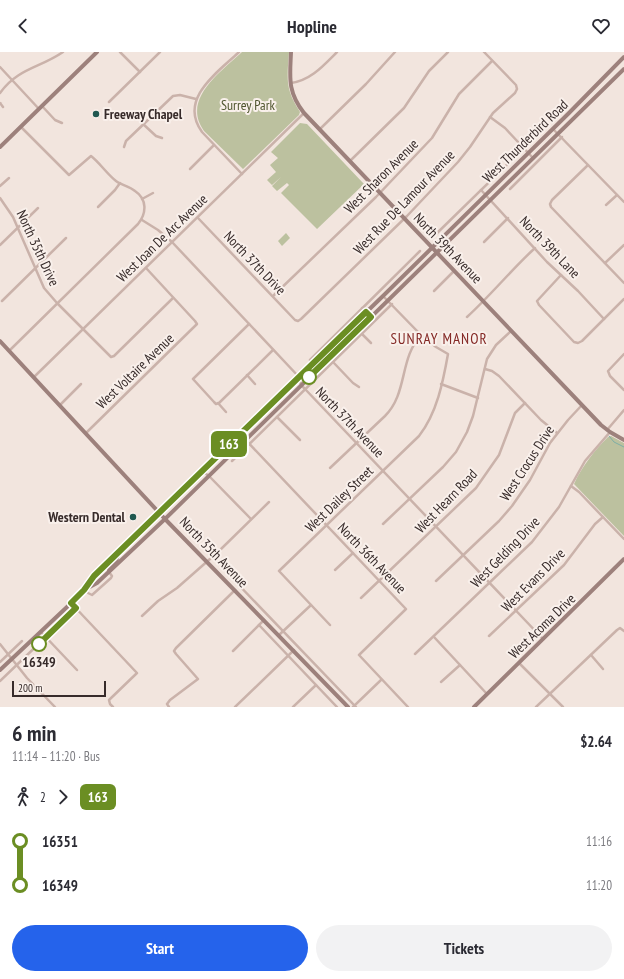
<!DOCTYPE html>
<meta charset="utf-8">
<style>
:root{--surface:#fff;--page:#f2f2f3;--text:#2b2b33;--muted:#7c7c81;--accent:#2563eb}
body{margin:0;font-family:"PT Sans Narrow",sans-serif;background:var(--page);color:var(--text);height:100vh;display:flex;flex-direction:column;font-size:15px;white-space:nowrap}
*{box-sizing:border-box;margin:0}
p{font-size:13px;color:var(--muted)}
.icon{flex:none;width:22px;height:22px;fill:none;stroke:currentColor;stroke-width:2;stroke-linecap:round;stroke-linejoin:round}
.map{position:relative;height:655px;overflow:hidden}
.sheet{display:flex;flex-direction:column;background:var(--surface);flex:1}
.sheet>*{flex:none}
.badge{padding:0 8px;border-radius:6px;font-size:14px;line-height:26px}
.scale{position:absolute;left:12px;bottom:10px;width:94px;box-sizing:border-box;padding-left:4px;border:2px solid #372b2a;border-top:0;font-size:11px;line-height:14px;white-space:nowrap;color:#372b2a;-webkit-text-stroke:3px #f9f0eb;paint-order:stroke}
.map>.badge{position:absolute;translate:-50% -50%;box-shadow:0 0 0 2px #fff}
.legs{display:flex;align-items:center;gap:6px;height:44px;padding:0 12px;font-size:13px}
.legs p{margin-inline-start:auto}
.summary{display:flex;align-items:center;justify-content:space-between;height:68px;padding:0 12px}
h1{font-size:22px;font-weight:700;line-height:30px}
.primary-button{display:flex;gap:8px;margin-top:auto;padding:8px 12px}
.primary-button a{flex:1;height:46px;border-radius:24px;background:var(--accent);color:#fff;font-size:16px;font-weight:700;line-height:46px;text-align:center}
.primary-button a+a{background:var(--page);color:var(--text)}
ul{padding:0 12px;list-style:none}
li{display:flex;align-items:center;gap:14px;height:44px;font-size:15px}
li i{display:grid;place-items:center;width:6px;height:100%;margin:0 5px;background:currentColor}
li i::after{content:'';width:10px;height:10px;margin:-5px;border:3px solid;border-radius:50%;background:var(--surface)}
li p{margin-inline-start:auto}
li:first-child i{background:linear-gradient(#0000 50%,currentColor 0)}
li:last-child i{background:linear-gradient(currentColor 50%,#0000 0)}
header{display:flex;justify-content:space-between;align-items:center;height:52px;padding:0 12px;background:var(--surface);font-size:18px;font-weight:700}
.map>svg:first-child{display:block}
.green{fill:#bcc19f}
.lines{fill:none;stroke-linecap:round;stroke-linejoin:round}
.stream{stroke:#7eaea6;stroke-width:1}
.street{stroke:#cab2aa;stroke-width:2.5}
.secondary{stroke:#9d817c;stroke-width:4}
.line-1-casing{stroke:#fff;stroke-width:9}
.line-1{stroke:#6b8e23;stroke-width:6}
.poi-dot{fill:#205850;stroke:#f9f0eb;stroke-width:1.5}
.stop-1-dot{fill:#fff;stroke:#6b8e23;stroke-width:2}
.labels{text-anchor:middle;stroke-width:4;stroke-linejoin:round;paint-order:stroke}
.park-label{font-size:14px;fill:#4f552e;stroke:#f9f0eb}
.poi-label{font-size:14px;font-weight:bold;fill:#372b2a;stroke:#f9f0eb;text-anchor:start}
.street-label{font-size:14px;fill:#372b2a;stroke:#f9f0eb}
.stop-label{font-size:14px;font-weight:bold;fill:#372b2a;stroke:#f9f0eb}
.neighbourhood-label{font-size:15px;letter-spacing:1px;fill:#842825;stroke:#f9f0eb}
</style>
<header><svg class="icon" aria-label="back" viewBox="0 0 24 24"><path d="M15 5l-7 7 7 7"/></svg>Hopline<svg class="icon" aria-label="heart" viewBox="0 0 24 24"><path d="M12 20l-8-8c-3-5 5-10 8-4 3-6 11-1 8 4z"/></svg></header>
<div class="map">
<svg width="624" height="655" viewBox="0 0 624 655">
<rect width="100%" height="100%" fill="#f2e5de"/>
<g class="green">
<path d="M242 0H289C287 27 285 37 300 60L299 63 243 117 204 79C181 47 221 20 242 0Z"/>
<path d="M300 71 307 72 364 132 317 177 281 141 289 133 287 131 277 139 272 134 281 125 272 133 267 128 276 120 270 113 278 106 271 100Z"/>
<path d="M286 181 290 186 282 194 278 189Z"/>
<path d="M611 384 624 391V484L574 432C582 414 595 398 608 385Z"/>
</g>
<g class="lines">
<path class="stream" d="M609 384 614 390 624 395"/>
<g class="street">
<path d="M120 0 140 20"/>
<path d="M239 0C217 21 178 47 202 80L242 122"/>
<path d="M0 15 39 57"/>
<path d="M291 31C311 28 323 14 337 0"/>
<path d="M0 41C18 16 40 16 63 0"/>
<path d="M109 50 160 0"/>
<path d="M0 51 3 55"/>
<path d="M42 54 55 68 62 71"/>
<path d="M490 65 505 76 533 106"/>
<path d="M143 72 156 84 162 86"/>
<path d="M320 77 366 32 395 0"/>
<path d="M553 77 624 150"/>
<path d="M124 95 126 89 173 44 180 43 196 47"/>
<path d="M350 109 404 56 429 19 448 0"/>
<path d="M588 113 552 148 550 152 551 155 624 231"/>
<path d="M190 117 214 93"/>
<path d="M0 134 9 126"/>
<path d="M510 137 562 85"/>
<path d="M481 138 547 210 578 239 604 267"/>
<path d="M0 146 13 165 44 236 57 251 111 305 114 304 173 246"/>
<path d="M142 147 153 141"/>
<path d="M606 153 617 143"/>
<path d="M98 155 115 138 120 131"/>
<path d="M198 166 295 268 298 269 301 267 407 164 458 110 470 95 493 61 515 41 517 37 516 33 484 0"/>
<path d="M142 168 158 178 172 190 299 325 301 333 305 337 543 587"/>
<path d="M433 185 524 96"/>
<path d="M484 190 508 166"/>
<path d="M0 193 38 156"/>
<path d="M605 211 624 193"/>
<path d="M561 223 537 249 539 253 574 290 578 291 582 289 624 247"/>
<path d="M434 239 454 219"/>
<path d="M273 244 376 145 432 86 459 42 492 9"/>
<path d="M2 249 66 186"/>
<path d="M362 256 371 265"/>
<path d="M467 265C491 243 511 218 535 196"/>
<path d="M249 272 193 327 214 350 216 352 219 351 273 298"/>
<path d="M362 282 371 291"/>
<path d="M9 299 138 172C147 161 147 147 135 139 129 134 121 133 116 129 106 121 100 111 91 104L69 123 21 75"/>
<path d="M624 302 608 319 610 324 624 338"/>
<path d="M310 308 420 199"/>
<path d="M333 310 353 331 359 335"/>
<path d="M485 317 492 319 499 324 541 368 557 381"/>
<path d="M247 323 255 332"/>
<path d="M34 325 304 61"/>
<path d="M441 332 478 346"/>
<path d="M218 351 226 360"/>
<path d="M60 353 81 332"/>
<path d="M277 365 300 388"/>
<path d="M607 378 624 358"/>
<path d="M86 381 197 272 195 269 146 216"/>
<path d="M240 382 406 557 359 603 408 655"/>
<path d="M232 409 392 252"/>
<path d="M330 416 385 364C408 341 399 307 421 283"/>
<path d="M202 419 209 424 251 467"/>
<path d="M571 434 579 440 624 487"/>
<path d="M383 472 443 415 456 400 467 380 473 364 487 307 496 293 511 279"/>
<path d="M335 518 353 501"/>
<path d="M233 527 356 655"/>
<path d="M436 529 499 469 512 454 530 428 550 391 568 368 582 353"/>
<path d="M84 539 92 543 111 526 112 524 109 520"/>
<path d="M361 546 476 436 499 403 515 361 525 351"/>
<path d="M71 551 137 621 109 648 110 652 113 655"/>
<path d="M142 564 158 549 177 536 219 499 269 450"/>
<path d="M259 573 337 655"/>
<path d="M330 573 279 519 419 384C437 361 443 330 448 302L436 295 421 283 383 244"/>
<path d="M41 580 77 618"/>
<path d="M279 583 311 553"/>
<path d="M489 584 564 513 595 472 603 465"/>
<path d="M434 585 487 642"/>
<path d="M0 592 27 626 55 655"/>
<path d="M233 599 264 568"/>
<path d="M415 602 532 490 559 455 585 409 610 380"/>
<path d="M591 603 603 617"/>
<path d="M0 610 22 589"/>
<path d="M519 611 563 655"/>
<path d="M0 629 76 556"/>
<path d="M441 630 460 613"/>
<path d="M169 655 167 652 170 648 198 627 176 602 174 599 176 596 235 538"/>
<path d="M235 655 294 598"/>
<path d="M293 655 316 633"/>
<path d="M353 655 381 628"/>
<path d="M536 655 617 578 620 576 624 579"/>
</g>
<g class="secondary">
<path d="M291 0C290 25 287 39 304 61L601 373 610 380 624 388"/>
<path d="M0 95 97 0"/>
<path d="M0 289 165 467 348 655"/>
<path d="M109 518 116 509 119 500"/>
<path d="M86 537 97 531 165 467 624 17"/>
<path d="M0 618 84 539 96 522 383 244 569 61 624 5"/>
<path d="M474 655 624 507"/>
</g>
</g>
<g class="lines">
<g class="line-1-casing">
<path id="line-1" d="M39 592 76 556 71 551 84 538 94 524 366 260 371 265 309 325"/>
</g>
<use href="#line-1" class="line-1"/>
</g>
<g class="poi-dot">
<circle cx="96" cy="62" r="4"/>
<circle cx="133" cy="465" r="4"/>
</g>
<g class="stop-1-dot">
<circle cx="309" cy="325" r="7"/>
<circle cx="39" cy="592" r="7"/>
</g>
<g class="labels">
<g class="park-label">
<text x="248" y="58">Surrey Park</text>
</g>
<g class="poi-label">
<text x="104" y="67">Freeway Chapel</text>
<text x="125" y="470" text-anchor="end">Western Dental</text>
</g>
<g class="street-label">
<text transform="translate(525 89) rotate(-44)" y="5">West Thunderbird Road</text>
<text transform="translate(381 124) rotate(-45)" y="5">West Sharon Avenue</text>
<text transform="translate(404 150) rotate(-46)" y="5">West Rue De Lamour Avenue</text>
<text transform="translate(162 186) rotate(-44)" y="5">West Joan De Arc Avenue</text>
<text transform="translate(550 195) rotate(46)" y="5">North 39th Lane</text>
<text transform="translate(38 196) rotate(65)" y="5">North 35th Drive</text>
<text transform="translate(448 196) rotate(46)" y="5">North 39th Avenue</text>
<text transform="translate(255 211) rotate(46)" y="5">North 37th Drive</text>
<text transform="translate(135 319) rotate(-44)" y="5">West Voltaire Avenue</text>
<text transform="translate(350 370) rotate(46)" y="5">North 37th Avenue</text>
<text transform="translate(527 411) rotate(-57)" y="5">West Crocus Drive</text>
<text transform="translate(339 447) rotate(-44)" y="5">West Dailey Street</text>
<text transform="translate(446 449) rotate(-46)" y="5">West Hearn Road</text>
<text transform="translate(214 500) rotate(46)" y="5">North 35th Avenue</text>
<text transform="translate(505 500) rotate(-46)" y="5">West Gelding Drive</text>
<text transform="translate(372 506) rotate(46)" y="5">North 36th Avenue</text>
<text transform="translate(533 528) rotate(-45)" y="5">West Evans Drive</text>
<text transform="translate(542 574) rotate(-44)" y="5">West Acoma Drive</text>
</g>
<g class="stop-label">
<text x="39" y="615">16349</text>
</g>
<g class="neighbourhood-label">
<text x="439" y="292">SUNRAY MANOR</text>
</g>
</g>
</svg>
<div class="scale">200 m</div>
<b class="badge" style="left:229px;top:392px;background:#6b8e23;color:#fff">163</b>
</div>
<section class="sheet">
<div class="summary"><div><h1>6 min</h1><p>11:14 – 11:20 · Bus</p></div><b>$2.64</b></div>
<div class="legs"><svg class="icon" aria-label="walk" viewBox="0 0 24 24"><circle cx="13" cy="4" r="2"/><path d="M13 8l-2 6 4 7M11 14l-3 7M7 12l3-4h3l4 4"/></svg>2<svg class="icon" aria-label="forward" viewBox="0 0 24 24"><path d="M9 5l7 7-7 7"/></svg><b class="badge" style="background:#6b8e23;color:#fff">163</b></div>
<ul>
<li><i style="color:#6b8e23"></i><b>16351</b><p>11:16</p></li>
<li><i style="color:#6b8e23"></i><b>16349</b><p>11:20</p></li>
</ul>
<div class="primary-button"><a>Start</a><a>Tickets</a></div>
</section>
